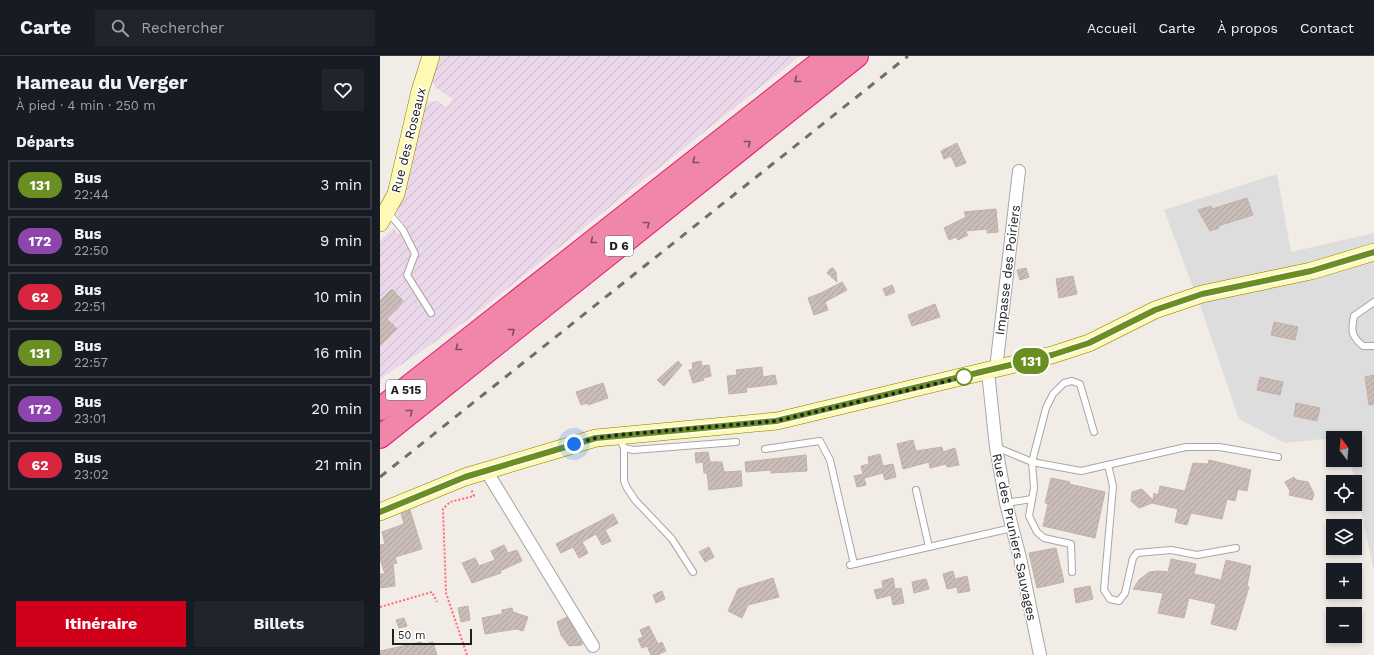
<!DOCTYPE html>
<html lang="fr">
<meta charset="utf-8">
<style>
:root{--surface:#171b24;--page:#20242c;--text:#f1f3f6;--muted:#9ea1a6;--line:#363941;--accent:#d0001b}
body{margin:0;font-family:"Work Sans",sans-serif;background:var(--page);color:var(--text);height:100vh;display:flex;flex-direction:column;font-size:15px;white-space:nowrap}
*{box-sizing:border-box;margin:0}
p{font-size:13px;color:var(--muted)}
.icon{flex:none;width:22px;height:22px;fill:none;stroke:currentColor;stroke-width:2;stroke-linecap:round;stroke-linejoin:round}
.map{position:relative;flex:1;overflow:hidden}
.drawer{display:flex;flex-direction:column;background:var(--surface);width:380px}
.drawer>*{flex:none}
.badge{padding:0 8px;border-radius:13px;font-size:14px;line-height:26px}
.needle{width:26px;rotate:344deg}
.fabs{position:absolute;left:946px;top:375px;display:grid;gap:8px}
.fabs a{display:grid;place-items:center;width:36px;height:36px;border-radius:0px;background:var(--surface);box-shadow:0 2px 6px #0003;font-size:20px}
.scale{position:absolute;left:12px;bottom:10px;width:80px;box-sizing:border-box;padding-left:4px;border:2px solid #202020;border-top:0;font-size:11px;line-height:14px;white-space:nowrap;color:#202020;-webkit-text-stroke:3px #fff;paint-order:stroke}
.you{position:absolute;width:20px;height:20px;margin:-10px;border:3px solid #fff;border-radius:50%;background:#1a73e8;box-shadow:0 0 0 6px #1a73e833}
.map>.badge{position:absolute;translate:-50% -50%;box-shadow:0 0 0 2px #fff}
h2{padding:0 16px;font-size:15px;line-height:36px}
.round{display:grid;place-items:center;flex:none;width:42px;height:42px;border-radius:0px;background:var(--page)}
.headline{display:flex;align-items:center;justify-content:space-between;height:68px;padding:0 16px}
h1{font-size:19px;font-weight:700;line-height:30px}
.action{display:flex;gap:8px;margin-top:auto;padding:8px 16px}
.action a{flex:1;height:46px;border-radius:0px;background:var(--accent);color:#fff;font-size:16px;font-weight:700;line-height:46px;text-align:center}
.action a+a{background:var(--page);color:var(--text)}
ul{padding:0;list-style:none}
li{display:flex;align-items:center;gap:12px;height:50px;margin:0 8px 6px;padding:0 8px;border:2px solid var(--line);border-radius:0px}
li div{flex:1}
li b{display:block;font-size:15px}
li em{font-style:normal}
li .badge{min-width:44px;font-weight:700;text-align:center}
header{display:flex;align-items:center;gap:24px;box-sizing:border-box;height:56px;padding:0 20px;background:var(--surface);border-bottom:1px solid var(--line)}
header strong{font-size:19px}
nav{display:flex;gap:22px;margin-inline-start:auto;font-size:14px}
.search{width:280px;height:36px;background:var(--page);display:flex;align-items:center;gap:10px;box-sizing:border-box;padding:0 14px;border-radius:0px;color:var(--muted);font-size:15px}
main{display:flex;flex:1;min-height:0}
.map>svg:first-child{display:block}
.residential{fill:#dedddd}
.industrial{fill:url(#industrial-furrows)}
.building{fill:url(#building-hatch);stroke:#c5b0a6}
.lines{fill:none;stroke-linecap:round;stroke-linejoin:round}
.lane-casing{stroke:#a7a7a7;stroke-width:8}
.street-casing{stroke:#a7a7a7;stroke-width:14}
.secondary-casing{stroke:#7e7c00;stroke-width:18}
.highway-casing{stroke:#ed167c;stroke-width:24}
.path{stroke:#ff696e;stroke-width:2;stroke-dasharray:2 2;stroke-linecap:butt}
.lane{stroke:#fff;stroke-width:6}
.street{stroke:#fff;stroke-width:12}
.secondary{stroke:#fff9b6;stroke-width:17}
.highway{stroke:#f087a8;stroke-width:22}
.rail{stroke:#6e6e6e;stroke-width:3;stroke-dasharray:8 8;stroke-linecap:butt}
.oneway{stroke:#7e4e5d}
.line-casing{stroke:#fff;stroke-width:9}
.line{stroke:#6b8e23;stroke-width:6}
.walk{stroke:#202020;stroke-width:4;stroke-dasharray:0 7.2}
.stop-dot{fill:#fff;stroke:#6b8e23;stroke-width:2}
.labels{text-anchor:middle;stroke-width:3;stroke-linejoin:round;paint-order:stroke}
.shield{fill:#fff;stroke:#636363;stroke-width:1}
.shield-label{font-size:12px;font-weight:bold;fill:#202020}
.street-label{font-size:13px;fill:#202020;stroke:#fff}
</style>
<header>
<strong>Carte</strong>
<div class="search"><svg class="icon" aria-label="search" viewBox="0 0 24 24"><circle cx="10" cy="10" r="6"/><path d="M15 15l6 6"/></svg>Rechercher</div>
<nav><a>Accueil</a><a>Carte</a><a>À propos</a><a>Contact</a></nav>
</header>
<main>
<section class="drawer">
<div class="headline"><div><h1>Hameau du Verger</h1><p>À pied · 4 min · 250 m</p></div><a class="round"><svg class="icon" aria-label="heart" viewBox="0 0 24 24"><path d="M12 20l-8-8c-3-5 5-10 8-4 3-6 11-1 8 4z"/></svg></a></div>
<h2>Départs</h2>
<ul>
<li><span class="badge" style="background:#6b8e23;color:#fff">131</span><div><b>Bus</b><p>22:44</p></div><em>3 min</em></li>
<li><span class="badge" style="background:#8e44ad;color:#fff">172</span><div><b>Bus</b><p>22:50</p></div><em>9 min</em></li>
<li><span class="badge" style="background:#d7263d;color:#fff">62</span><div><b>Bus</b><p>22:51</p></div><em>10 min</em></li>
<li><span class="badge" style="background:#6b8e23;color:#fff">131</span><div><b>Bus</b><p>22:57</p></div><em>16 min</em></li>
<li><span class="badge" style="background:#8e44ad;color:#fff">172</span><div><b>Bus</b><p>23:01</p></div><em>20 min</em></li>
<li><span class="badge" style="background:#d7263d;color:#fff">62</span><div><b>Bus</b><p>23:02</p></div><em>21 min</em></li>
</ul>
<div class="action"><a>Itinéraire</a><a>Billets</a></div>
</section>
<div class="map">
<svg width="994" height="599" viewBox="0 0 994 599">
<defs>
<pattern id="industrial-furrows" width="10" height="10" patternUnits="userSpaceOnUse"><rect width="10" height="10" fill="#ebd7ea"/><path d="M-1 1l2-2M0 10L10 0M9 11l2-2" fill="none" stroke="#c9b8c8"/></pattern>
<pattern id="building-hatch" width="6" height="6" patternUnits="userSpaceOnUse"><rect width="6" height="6" fill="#cabdb8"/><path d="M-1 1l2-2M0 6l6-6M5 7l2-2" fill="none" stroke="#ada29e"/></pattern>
</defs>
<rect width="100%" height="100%" fill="#f2ece6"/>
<path class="residential" d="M897 118 911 196 994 177V515L970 404H975V382H953L905 387 859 363 821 252 784 154Z"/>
<path class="industrial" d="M57 0H420L89 263 0 323V185L14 172 18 178 26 171 17 158 43 53 46 46 58 45 66 51 73 43 56 32 52 25 51 18Z"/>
<g class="building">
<path d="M577 87 586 107 576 111 571 100 564 103 561 95Z"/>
<path d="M867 142 873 159 838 170 839 172 830 175 818 154 831 150 832 153Z"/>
<path d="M616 153 618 176 607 177V173L585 175 588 179 578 184 576 181 569 184 564 172 586 161 584 156Z"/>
<path d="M453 212 456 216 457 226 447 217 450 213Z"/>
<path d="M646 212 649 221 640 224 637 214Z"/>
<path d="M693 220 697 238 679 242 676 223Z"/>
<path d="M462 226 467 234 445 246 448 254 434 259 428 242 441 237Z"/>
<path d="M512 229 515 236 506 240 503 233Z"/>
<path d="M12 233 23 245 7 263 17 273 0 290V245Z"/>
<path d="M555 248 560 261 532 270 528 259Z"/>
<path d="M894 266 918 271 915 284 891 279Z"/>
<path d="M298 305 302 309 284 330 277 324Z"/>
<path d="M321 305 322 310 329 309 331 320 323 322 324 324 313 327 309 314 313 313 312 307Z"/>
<path d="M382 311 383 321 395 319 397 328 366 332 367 336 349 338 347 320 357 319 356 314Z"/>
<path d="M994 319V348L989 349 985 321Z"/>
<path d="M880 321 903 326 900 339 877 334Z"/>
<path d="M223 327 228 342 208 349 207 347 201 349 196 336Z"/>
<path d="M916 347 940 352 937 365 914 360Z"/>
<path d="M533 384 536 395 562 391 563 396 575 392 579 409 567 411 566 408 550 412 549 406 523 413 517 388Z"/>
<path d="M328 396 330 406H342L344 416 361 415 362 430 329 434 327 417H324L323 406 316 407 315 397Z"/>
<path d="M500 398 503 410 513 408 516 421 505 424 503 417 484 422 486 429 477 431 474 420 483 418 481 410 489 408 488 401Z"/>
<path d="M426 399 427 415 391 417V414L366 416 365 406Z"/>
<path d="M829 404 871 414 867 435 858 433 855 445 847 443 842 463 811 457 807 469 795 466 798 453 772 447 759 452 751 445 752 436 762 433 773 444 774 437 778 439 780 430 805 435 813 407 828 408Z"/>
<path d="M914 421 916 424 928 426 934 438 932 444 909 439 910 435 905 426Z"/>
<path d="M671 422 690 426 689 428 725 436 715 482 663 470 668 448 665 447Z"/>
<path d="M30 454 42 493 15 501 17 507 13 508 15 530 0 532V518H5L0 503V489L5 488 2 476 24 468 21 458Z"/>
<path d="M233 458 238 467 225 474 231 485 222 489 216 478 202 486 208 497 199 502 193 491 181 497 176 488Z"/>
<path d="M124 489 128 497 137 494 142 505 120 515 121 517 92 527 82 507 95 502 99 510 115 504 111 495Z"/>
<path d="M329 491 334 501 325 506 319 496Z"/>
<path d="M676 492 684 526 657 532 649 497Z"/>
<path d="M791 503 816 508 814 518 841 524 846 504 871 510 867 530 869 531 856 574 831 568 836 548 809 542 804 562 778 557 783 537 753 533 759 524 769 516 778 515 788 516Z"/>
<path d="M573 515 575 523 587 520 590 535 578 537 577 531 567 533 563 518Z"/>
<path d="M393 522 399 541 368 549 362 562 348 555 358 533Z"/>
<path d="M513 522 515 533 521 532 524 547 513 549 511 539 497 543 494 534 503 532 502 525Z"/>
<path d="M546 523 549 533 534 537 532 526Z"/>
<path d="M710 530 713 543 696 547 694 533Z"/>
<path d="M282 535 285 543 276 547 273 539Z"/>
<path d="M88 550 90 564 81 566 78 552Z"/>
<path d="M132 552 133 556 148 561 143 575 136 573 105 578 102 562 122 558V554Z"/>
<path d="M187 561 202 587V589L189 590 181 579 177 566Z"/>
<path d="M24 562 27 570 19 572 16 564Z"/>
<path d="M269 570 278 588 282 586 286 595 277 599H271L267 590 262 592 258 583 263 581 260 574Z"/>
<path d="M41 586 42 589 53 586 57 599H0V595Z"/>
</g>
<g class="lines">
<g class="lane-casing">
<g id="lane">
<path d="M8 156 23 174 35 198 27 219 51 257"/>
<path d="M994 246 974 260C971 275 971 280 983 290H994"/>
<path d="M239 381 244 392V425L247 432 255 444 292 483 313 516"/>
<path d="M616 391 652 406 701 415 806 391H839L898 401"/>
<path d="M244 392 253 394 356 386"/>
<path d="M385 393 440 385 450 404 474 508"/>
<path d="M728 409 733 430 724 534 730 543 739 545 745 537 753 502 757 497 791 494 817 499 856 492"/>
<path d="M536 434 549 491"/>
<path d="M626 447 652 443"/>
<path d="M470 509 632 472"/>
<path d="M692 516 691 488 664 482 657 476 649 460 654 432 652 406 666 352 673 338 684 327 692 325 700 328 714 376"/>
</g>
</g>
<g class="street-casing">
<g id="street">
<path d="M618 313 617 304 639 115"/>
<path d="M608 316 616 391 626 447 640 502 660 599"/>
<path d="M107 416 213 590"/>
</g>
</g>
<g class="secondary-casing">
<g id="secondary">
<path d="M0 167 16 138 40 35 51 0"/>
<path d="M0 456 85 421 216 382 397 365 672 299 709 287 775 254 822 238 931 215 994 196"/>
</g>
</g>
<g class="highway-casing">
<g id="highway">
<path d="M0 353 448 0"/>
<path d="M0 381 477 0"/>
</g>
</g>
<g class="path">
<path d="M0 551 52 536 57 546"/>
<path d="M87 599 66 537 63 453 70 446 94 440 91 433"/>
</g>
<use href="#lane" class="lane"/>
<use href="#street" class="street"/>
<use href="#secondary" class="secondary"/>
<use href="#highway" class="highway"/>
<path class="rail" d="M0 421 528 0"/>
</g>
<defs><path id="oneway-chevron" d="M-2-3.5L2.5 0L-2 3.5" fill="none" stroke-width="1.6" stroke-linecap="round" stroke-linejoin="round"/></defs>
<g class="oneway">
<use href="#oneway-chevron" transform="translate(417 24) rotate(142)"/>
<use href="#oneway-chevron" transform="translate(368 87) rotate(-39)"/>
<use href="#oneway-chevron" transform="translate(315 105) rotate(142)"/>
<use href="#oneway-chevron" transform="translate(267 168) rotate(-39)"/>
<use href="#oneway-chevron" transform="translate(213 185) rotate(142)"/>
<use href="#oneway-chevron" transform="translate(132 275) rotate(-39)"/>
<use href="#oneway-chevron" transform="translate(78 292) rotate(142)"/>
<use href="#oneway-chevron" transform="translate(30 356) rotate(-39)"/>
</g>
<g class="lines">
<g class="line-casing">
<path id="line" d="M0 456 85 421 216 382 396 365 672 299 709 287 775 254 822 238 931 215 994 196"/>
</g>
<use href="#line" class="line"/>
<path class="walk" d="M194 388 216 382 239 379 396 365 589 320 584 321"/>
</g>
<circle class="stop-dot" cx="584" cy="321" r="8"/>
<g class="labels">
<g class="shield">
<rect x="225" y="180" width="28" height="20" rx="3"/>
<rect x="6" y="324" width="40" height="20" rx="3"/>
</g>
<g class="shield-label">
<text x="239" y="194">D 6</text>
<text x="26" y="338">A 515</text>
</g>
<g class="street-label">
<text transform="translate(28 84) rotate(-76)" y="5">Rue des Roseaux</text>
<text transform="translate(627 214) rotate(-83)" y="5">Impasse des Poiriers</text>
<text transform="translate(635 481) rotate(78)" y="5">Rue des Pruniers Sauvages</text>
</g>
</g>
</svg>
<div class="fabs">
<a><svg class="needle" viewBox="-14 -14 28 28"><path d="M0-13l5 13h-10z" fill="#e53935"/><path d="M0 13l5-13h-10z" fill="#9ea1a6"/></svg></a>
<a><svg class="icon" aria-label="locate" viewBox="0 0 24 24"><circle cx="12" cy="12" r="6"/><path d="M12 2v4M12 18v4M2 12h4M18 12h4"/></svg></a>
<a><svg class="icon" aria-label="layers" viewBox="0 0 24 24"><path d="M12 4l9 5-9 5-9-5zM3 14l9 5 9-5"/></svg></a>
<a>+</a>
<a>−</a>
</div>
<div class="scale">50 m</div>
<div class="you" style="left:194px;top:388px"></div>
<b class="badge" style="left:651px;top:305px;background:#6b8e23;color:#fff">131</b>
</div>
</main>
